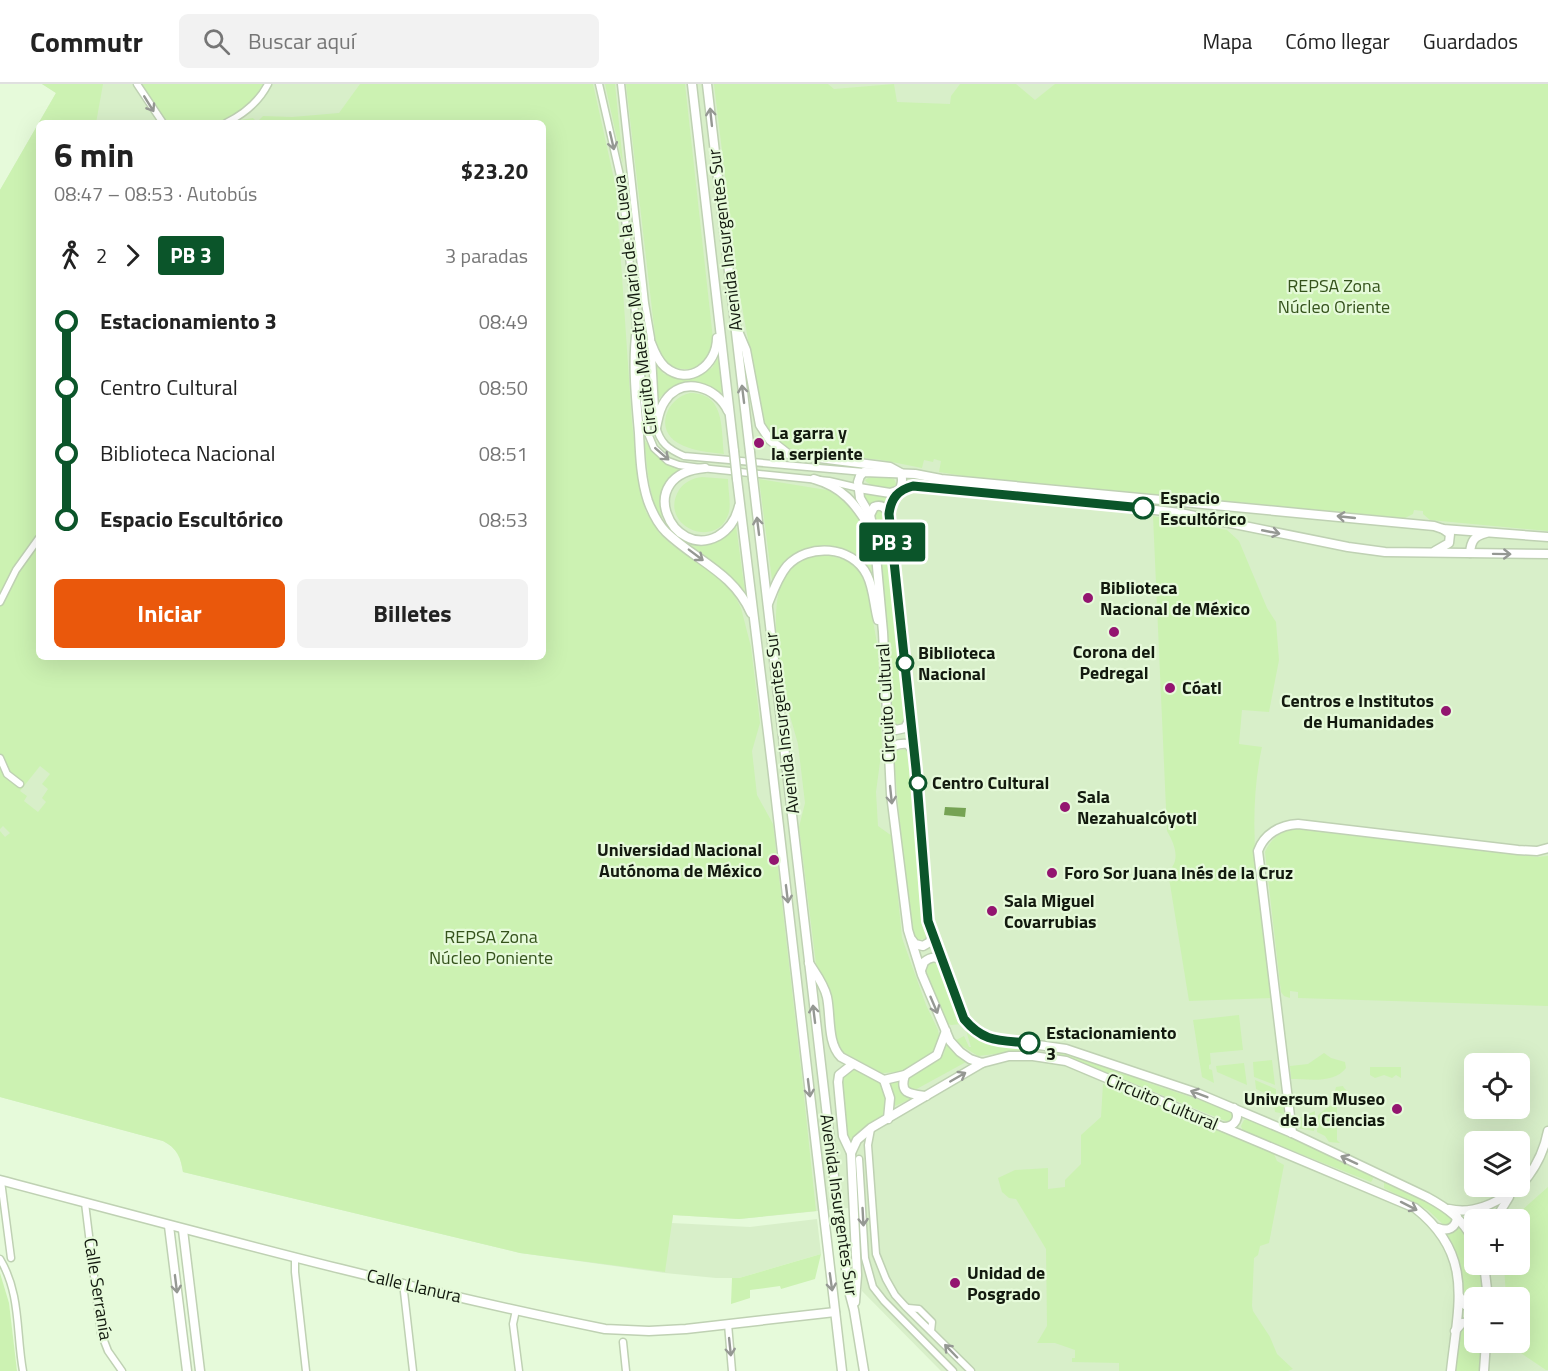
<!DOCTYPE html>
<html lang="es">
<meta charset="utf-8">
<style>
:root{--surface:#fff;--page:#f2f2f2;--text:#222;--muted:#767676;--line:#e0e0e0;--accent:#ea580c}
body{margin:0;font-family:"Titillium Web",sans-serif;background:var(--page);color:var(--text);height:100vh;display:flex;flex-direction:column;font-size:22px;white-space:nowrap}
*{box-sizing:border-box;margin:0}
p{font-size:20px;color:var(--muted)}
.icon{flex:none;width:33px;height:33px;fill:none;stroke:currentColor;stroke-width:2;stroke-linecap:round;stroke-linejoin:round}
.map{position:relative;flex:1;overflow:hidden}
.details{position:absolute;left:36px;top:36px;width:510px;height:540px;display:flex;flex-direction:column;background:var(--surface);border-radius:9px;box-shadow:0 6px 24px #0002}
.details>*{flex:none}
.badge{padding:0 12px;border-radius:4px;font-size:21px;line-height:39px}
.controls{position:absolute;left:1464px;top:969px;display:grid;gap:12px}
.controls a{display:grid;place-items:center;width:66px;height:66px;border-radius:9px;background:var(--surface);box-shadow:0 6px 24px #0002;font-size:30px}
.map>.badge{position:absolute;translate:-50% -50%;box-shadow:0 0 0 3px #fff}
.legs{display:flex;align-items:center;gap:9px;height:66px;padding:0 18px;font-size:20px}
.legs p{margin-inline-start:auto}
.headline{display:flex;align-items:center;justify-content:space-between;height:102px;padding:0 18px}
h1{font-size:33px;font-weight:700;line-height:45px}
.cta{display:flex;gap:12px;margin-top:auto;padding:12px 18px}
.cta a{flex:1;height:69px;border-radius:9px;background:var(--accent);color:#fff;font-size:24px;font-weight:700;line-height:69px;text-align:center}
.cta a+a{background:var(--page);color:var(--text)}
ul{padding:0 18px;list-style:none}
li{display:flex;align-items:center;gap:21px;height:66px;font-size:22px}
li i{display:grid;place-items:center;width:9px;height:100%;margin:0 8px;background:currentColor}
li i::after{content:'';width:15px;height:15px;margin:-8px;border:4px solid;border-radius:50%;background:var(--surface)}
li p{margin-inline-start:auto}
li:first-child i{background:linear-gradient(#0000 50%,currentColor 0)}
li:last-child i{background:linear-gradient(currentColor 50%,#0000 0)}
header{display:flex;align-items:center;gap:36px;box-sizing:border-box;height:84px;padding:0 30px;background:var(--surface);border-bottom:2px solid var(--line)}
header strong{font-size:28px}
nav{display:flex;gap:33px;margin-inline-start:auto;font-size:21px}
.search{width:420px;height:54px;background:var(--page);display:flex;align-items:center;gap:15px;box-sizing:border-box;padding:0 21px;border-radius:9px;color:var(--muted);font-size:22px}
.map>svg:first-child{display:block}
.built{fill:#d8efc9;fill-rule:evenodd}
.green{fill:#ccf2b2;fill-rule:evenodd}
.water{fill:#76a354}
.lines{fill:none;stroke-linecap:round;stroke-linejoin:round}
.street-casing{stroke:#bfd1b3;stroke-width:9}
.secondary-casing{stroke:#bfd1b3;stroke-width:11}
.street{stroke:#fff;stroke-width:6}
.secondary{stroke:#fff;stroke-width:8}
.secondary-bridge-casing{stroke:#bfd1b3;stroke-width:11;stroke-linecap:butt}
.secondary-bridge{stroke:#fff;stroke-width:8}
.oneway{stroke:#959893}
.line-1-casing{stroke:#fff;stroke-width:14}
.line-1{stroke:#0b552a;stroke-width:9}
.poi-dot{fill:#931570;stroke:#e6fada;stroke-width:2}
.stop-1-dot{fill:#fff;stroke:#0b552a;stroke-width:3}
.labels{text-anchor:middle;stroke-width:4.5;stroke-linejoin:round;paint-order:stroke}
.street-label{font-size:18px;fill:#131a0f;stroke:#e6fada}
.park-label{font-size:18px;fill:#35531c;stroke:#e6fada}
.poi-label{font-size:18px;font-weight:bold;fill:#131a0f;stroke:#e6fada;text-anchor:start}
.stop-label{font-size:18px;font-weight:bold;fill:#131a0f;stroke:#e6fada;text-anchor:start}
</style>
<header>
<strong>Commutr</strong>
<div class="search"><svg class="icon" aria-label="search" viewBox="0 0 24 24"><circle cx="10" cy="10" r="6"/><path d="M15 15l6 6"/></svg>Buscar aquí</div>
<nav><a>Mapa</a><a>Cómo llegar</a><a>Guardados</a></nav>
</header>
<div class="map">
<svg width="1548" height="1287" viewBox="0 0 1548 1287">
<rect width="100%" height="100%" fill="#e6fada"/>
<path class="built" d="M42 0H1548V1287H941L862 1207 857 1123 739 1135 673 1131 672 1139 750 1143 817 1135 821 1170 739 1194H716L665 1189 520 1169 183 1088 179 1070 171 1062 163 1057 0 1013V106L56 9ZM39 39H543V573H39ZM1474 980H1520V1024H1474ZM1474 1058H1520V1102H1474ZM1474 1136H1520V1180H1474ZM1474 1214H1520V1258H1474Z"/>
<g class="green">
<path d="M42 0H103L96 39H39V573H543V39H235L240 36 253 34 257 38 263 32 292 33 339 29 360 0H593L616 104 632 339 641 411 646 428 660 450 672 461 715 490 733 508 741 524 751 563 760 639 752 667 757 711 773 740 802 994 816 1127 739 1135 673 1131 665 1188 520 1169 183 1088C181 1074 177 1064 163 1057L0 1013V747L5 753 10 749 3 742 0 745V106L56 9ZM40 682 50 690 42 700 48 705 42 714 46 718 38 728 24 717 27 712 20 707Z"/>
<path d="M142 0H263C255 17 236 33 217 39 205 42 183 39 170 39L162 32Z"/>
<path d="M605 0H615L623 79 621 73Z"/>
<path d="M626 0H685L713 255C712 276 697 289 677 284 671 282 664 279 661 274 659 270 658 264 656 260Z"/>
<path d="M714 0H828L834 5 894 0 897 18 950 20 951 12 960 0H1016L1035 16 1055 0H1548V447L1430 436 1423 430V427L1414 426 1413 430 1405 434 964 392 939 388 941 377 934 375 933 378 924 376 922 384 882 376 794 367 785 364 774 355 763 337 738 201Z"/>
<path d="M719 272 722 309C695 296 680 290 658 316L655 280 664 290 677 294 693 293 712 284Z"/>
<path d="M690 309C725 309 721 344 724 370 707 368 692 367 678 359 654 345 667 314 690 309Z"/>
<path d="M644 355C656 373 661 379 681 385 660 403 659 414 663 441 648 410 648 389 644 355Z"/>
<path d="M883 392 894 395 897 401C887 406 872 405 865 396L870 393Z"/>
<path d="M702 393 728 395C728 406 731 418 729 428 718 468 657 442 679 406 684 398 693 394 702 393Z"/>
<path d="M759 395 833 407 851 420 863 435 869 455 873 500 861 476 837 463H816L793 471 772 496Z"/>
<path d="M863 410 889 412 886 419 879 417 869 422 862 411Z"/>
<path d="M882 426 907 630 906 638 899 642 891 636 875 428Z"/>
<path d="M1153 432 1227 446 1239 457 1267 524 1276 538 1279 576 1269 628 1242 626 1239 660 1262 663C1244 745 1262 831 1272 914L1189 917 1168 788C1181 776 1175 761 1167 747Z"/>
<path d="M736 442 745 508 733 495 686 458C707 462 722 458 736 442Z"/>
<path d="M814 470 832 472 848 477 861 489 868 509 878 565 882 663 876 708 878 742 892 752 902 854 926 921 938 946 940 956 934 968 900 988 882 989 839 966 834 953 829 904 816 880 799 743 805 719 798 660 790 632 785 624C781 587 763 508 793 480 798 475 808 473 814 470Z"/>
<path d="M909 665 914 673 927 850 925 855 919 856 913 853 910 843 893 666Z"/>
<path d="M1298 745 1537 773 1548 772V922L1298 914V908L1290 907V914L1284 912 1281 908 1265 768C1272 753 1282 746 1298 745Z"/>
<path d="M930 876 939 877 962 939 980 956 1079 971 1149 999 1232 1027 1234 1034 1228 1038 1076 976 1038 965 978 972 954 957 964 952 969 963H971L965 943 962 940 951 941 944 938 926 892 925 882Z"/>
<path d="M1239 931 1243 966 1210 969 1211 980 1209 981V985L1212 986 1214 999 1202 993 1193 936Z"/>
<path d="M946 957 966 978 913 1007 906 1003V995L944 970Z"/>
<path d="M1324 969 1331 974 1345 978 1346 984C1334 1000 1309 995 1291 995L1290 982 1308 980Z"/>
<path d="M1272 976 1275 1001 1254 993 1253 978Z"/>
<path d="M1244 979 1247 1001 1217 988 1216 982Z"/>
<path d="M855 983 880 996 888 1019 883 1032 868 1041 851 1058 847 1055C845 1035 831 992 855 983Z"/>
<path d="M1370 983H1401V994L1396 991 1392 994 1384 991 1375 994 1370 991Z"/>
<path d="M901 996 913 1014 895 1022V1013L890 999Z"/>
<path d="M1255 996 1276 1005V1010L1282 1013 1284 1030 1275 1028 1273 1013 1256 1005Z"/>
<path d="M1103 1000 1273 1068 1277 1077 1284 1081 1269 1159 1260 1162 1258 1171 1254 1174 1252 1222 1253 1227 1270 1253 1277 1270 1293 1285 1288 1287H1119V1279L1072 1278V1274H1075V1266L1055 1259H1037L1047 1242 1046 1165 1016 1115 1009 1114 1002 1108 998 1094 1015 1086 1048 1084V1105L1065 1103V1096L1081 1080V1051L1101 1033Z"/>
<path d="M1343 1002 1344 1004 1357 1016 1332 1018 1336 1003Z"/>
<path d="M1329 1022H1337V1056L1340 1059 1329 1058 1325 1052 1317 1048 1318 1031Z"/>
<path d="M1315 1027 1314 1047 1297 1044V1035Z"/>
<path d="M1251 1035 1372 1089 1373 1095 1371 1098 1243 1047 1241 1042 1244 1036Z"/>
<path d="M1389 1096 1454 1133 1451 1141 1446 1143 1428 1126 1384 1104V1098Z"/>
<path d="M1548 1103V1286H1546L1509 1261V1259L1520 1258V1214L1506 1213 1504 1181 1520 1180V1136L1512 1135Z"/>
<path d="M1460 1143 1474 1164V1180L1481 1181 1485 1213 1474 1214V1221L1464 1216 1459 1182 1448 1151Z"/>
<path d="M821 1170 815 1195 781 1205 780 1202 750 1206V1214L731 1220 732 1194H739Z"/>
<path d="M0 1189 9 1219 17 1287H0Z"/>
<path d="M1465 1240 1474 1241V1258L1483 1259 1480 1287H1454L1458 1250Z"/>
</g>
<path class="water" d="M945 723 966 724 965 733 944 731Z"/>
<g class="lines">
<g class="street-casing">
<g id="street">
<path d="M137 0 163 39"/>
<path d="M599 0 621 96 637 248"/>
<path d="M621 0 645 219 651 254 656 342C660 359 668 365 684 372L864 388"/>
<path d="M226 39C244 30 259 18 268 0"/>
<path d="M638 261 647 347 654 364 668 377 679 381 701 384 829 397 859 404"/>
<path d="M0 518 16 486 39 454"/>
<path d="M0 674 7 690 20 700"/>
<path d="M871 1045 868 1061 876 1170 886 1195 895 1211 905 1222 971 1287"/>
<path d="M859 1075 865 1174 873 1203 884 1217 953 1287"/>
<path d="M1 1097 11 1174"/>
<path d="M85 1119 101 1249 108 1267 122 1287"/>
<path d="M295 1173V1188L306 1287"/>
<path d="M0 1175C21 1210 16 1249 23 1287"/>
<path d="M403 1199 413 1287"/>
<path d="M908 1224 919 1225 932 1238 931 1247"/>
<path d="M516 1226 513 1240 519 1287"/>
<path d="M728 1240 732 1287"/>
<path d="M623 1258 626 1287"/>
</g>
</g>
<g class="secondary-casing">
<g id="secondary">
<path d="M692 0 734 367"/>
<path d="M707 0 750 368"/>
<path d="M735 240 746 266 760 341 770 356 788 370 890 383 901 389C906 406 891 413 889 430L903 548 910 635 915 671 928 837 964 935 975 948 990 954 1066 965 1197 1009 1292 1049 1427 1113C1449 1125 1462 1135 1474 1157"/>
<path d="M637 244C632 279 636 314 639 349 640 371 641 396 648 417 652 428 658 440 666 448 696 477 733 488 751 529"/>
<path d="M651 259C654 267 658 277 665 283 689 303 717 281 717 254"/>
<path d="M656 344C658 335 659 325 665 317 682 291 717 303 728 327"/>
<path d="M705 384C632 390 672 477 718 452 730 445 736 435 739 422"/>
<path d="M737 395 772 682 842 1287"/>
<path d="M753 395 835 1101 849 1207 854 1226 864 1287"/>
<path d="M814 395C842 403 855 419 870 444"/>
<path d="M859 404 890 409 913 402 1147 425 1180 429 1348 463 1385 468 1548 470"/>
<path d="M870 431 874 423C881 420 885 423 889 430"/>
<path d="M1435 467 1449 459 1450 450 1443 445"/>
<path d="M1470 469C1471 457 1474 452 1486 449"/>
<path d="M768 520C773 507 778 493 787 482 808 459 852 461 867 491 874 505 874 522 878 536"/>
<path d="M886 636 888 641 896 646 905 644 910 635"/>
<path d="M887 668C892 661 899 659 908 660L914 668"/>
<path d="M912 856 915 860 923 862 930 858 932 850"/>
<path d="M809 879C816 890 824 900 827 913 831 932 827 959 841 973L884 996 905 991 937 971 946 947"/>
<path d="M921 886 924 878C930 873 935 872 942 876"/>
<path d="M905 991C899 1010 910 1010 926 1012"/>
<path d="M884 996 890 1014 888 1035"/>
<path d="M1224 1043C1235 1043 1241 1033 1234 1024"/>
<path d="M1292 1049 1258 767C1264 750 1280 741 1298 740L1518 766 1537 767 1548 764"/>
<path d="M851 1069 843 1052 838 998 839 991 853 980"/>
<path d="M0 1096C201 1149 401 1204 605 1245L649 1247 686 1245 835 1228"/>
<path d="M1520 1102C1534 1087 1544 1068 1548 1047"/>
<path d="M1449 1125C1474 1131 1495 1119 1515 1106"/>
<path d="M1495 1136 1509 1113"/>
<path d="M169 1142 187 1287"/>
<path d="M1438 1144C1448 1148 1456 1144 1457 1133"/>
<path d="M183 1146 200 1287"/>
<path d="M1484 1180 1488 1214"/>
<path d="M1460 1213 1465 1221 1474 1225"/>
<path d="M855 1218 857 1191 851 1069 857 1056 871 1044 982 979"/>
<path d="M1455 1247 1462 1239 1474 1238"/>
<path d="M1451 1287C1458 1221 1475 1171 1415 1124L1066 977 1033 972H1009L982 979 970 975 960 968 950 957 922 891 908 846 891 710 883 548 874 450 870 431 860 414 858 398 860 392 864 388 915 390 941 395 1434 442 1443 445 1548 453"/>
<path d="M1484 1287 1486 1258"/>
</g>
</g>
<use href="#street" class="street"/>
<use href="#secondary" class="secondary"/>
<g class="secondary-bridge-casing">
<g id="secondary-bridge">
<path d="M734 367 737 395"/>
<path d="M750 368 753 395"/>
</g>
</g>
<use href="#secondary-bridge" class="secondary-bridge"/>
</g>
<defs><path id="oneway-shaft" d="M-6 0H5M1.5-3L5.5 0L1.5 3" fill="none" stroke-width="1.6" stroke-linecap="round" stroke-linejoin="round" transform="scale(1.5)"/></defs>
<g class="oneway">
<use href="#oneway-shaft" transform="translate(149 20) rotate(58)"/>
<use href="#oneway-shaft" transform="translate(711 33) rotate(-96)"/>
<use href="#oneway-shaft" transform="translate(612 57) rotate(77)"/>
<use href="#oneway-shaft" transform="translate(743 310) rotate(-97)"/>
<use href="#oneway-shaft" transform="translate(662 370) rotate(41)"/>
<use href="#oneway-shaft" transform="translate(1346 433) rotate(-174)"/>
<use href="#oneway-shaft" transform="translate(758 442) rotate(-97)"/>
<use href="#oneway-shaft" transform="translate(1271 448) rotate(11)"/>
<use href="#oneway-shaft" transform="translate(1502 470) rotate(1)"/>
<use href="#oneway-shaft" transform="translate(696 471) rotate(37)"/>
<use href="#oneway-shaft" transform="translate(891 711) rotate(84)"/>
<use href="#oneway-shaft" transform="translate(787 810) rotate(83)"/>
<use href="#oneway-shaft" transform="translate(934 921) rotate(67)"/>
<use href="#oneway-shaft" transform="translate(814 930) rotate(-97)"/>
<use href="#oneway-shaft" transform="translate(958 993) rotate(-30)"/>
<use href="#oneway-shaft" transform="translate(809 1004) rotate(83)"/>
<use href="#oneway-shaft" transform="translate(1199 1010) rotate(-159)"/>
<use href="#oneway-shaft" transform="translate(1349 1076) rotate(-155)"/>
<use href="#oneway-shaft" transform="translate(1409 1122) rotate(27)"/>
<use href="#oneway-shaft" transform="translate(863 1133) rotate(87)"/>
<use href="#oneway-shaft" transform="translate(831 1198) rotate(82)"/>
<use href="#oneway-shaft" transform="translate(176 1200) rotate(83)"/>
<use href="#oneway-shaft" transform="translate(730 1263) rotate(84)"/>
<use href="#oneway-shaft" transform="translate(951 1267) rotate(-134)"/>
</g>
<g class="lines">
<g class="line-1-casing">
<path id="line-1" d="M1029 959C1000 956 984 959 964 935L928 837 916 685 889 430C891 414 898 406 913 402L1143 424"/>
</g>
<use href="#line-1" class="line-1"/>
</g>
<g class="poi-dot">
<circle cx="759" cy="359" r="6"/>
<circle cx="1088" cy="514" r="6"/>
<circle cx="1114" cy="548" r="6"/>
<circle cx="1170" cy="604" r="6"/>
<circle cx="1446" cy="627" r="6"/>
<circle cx="1065" cy="723" r="6"/>
<circle cx="774" cy="776" r="6"/>
<circle cx="1052" cy="789" r="6"/>
<circle cx="992" cy="827" r="6"/>
<circle cx="1397" cy="1025" r="6"/>
<circle cx="955" cy="1199" r="6"/>
</g>
<g class="stop-1-dot">
<circle cx="1143" cy="424" r="10"/>
<circle cx="905" cy="579" r="8"/>
<circle cx="918" cy="699" r="8"/>
<circle cx="1029" cy="959" r="10"/>
</g>
<g class="labels">
<g class="street-label">
<text transform="translate(725 156) rotate(-97)" y="6">Avenida Insurgentes Sur</text>
<text transform="translate(635 221) rotate(-97)" y="6">Circuito Maestro Mario de la Cueva</text>
<text transform="translate(886 619) rotate(-93)" y="6">Circuito Cultural</text>
<text transform="translate(782 639) rotate(-97)" y="6">Avenida Insurgentes Sur</text>
<text transform="translate(1162 1018) rotate(23)" y="6">Circuito Cultural</text>
<text transform="translate(839 1121) rotate(82)" y="6">Avenida Insurgentes Sur</text>
<text transform="translate(414 1202) rotate(13)" y="6">Calle Llanura</text>
<text transform="translate(98 1205) rotate(81)" y="6">Calle Serranía</text>
</g>
<g class="park-label">
<text x="1334" y="208">REPSA Zona<tspan x="1334" dy="21">Núcleo Oriente</tspan></text>
<text x="491" y="859">REPSA Zona<tspan x="491" dy="21">Núcleo Poniente</tspan></text>
</g>
<g class="poi-label">
<text x="771" y="355">La garra y<tspan x="771" dy="21">la serpiente</tspan></text>
<text x="1100" y="510">Biblioteca<tspan x="1100" dy="21">Nacional de México</tspan></text>
<text x="1114" y="574" text-anchor="middle">Corona del<tspan x="1114" dy="21">Pedregal</tspan></text>
<text x="1182" y="610">Cóatl</text>
<text x="1434" y="623" text-anchor="end">Centros e Institutos<tspan x="1434" dy="21">de Humanidades</tspan></text>
<text x="1077" y="719">Sala<tspan x="1077" dy="21">Nezahualcóyotl</tspan></text>
<text x="762" y="772" text-anchor="end">Universidad Nacional<tspan x="762" dy="21">Autónoma de México</tspan></text>
<text x="1064" y="795">Foro Sor Juana Inés de la Cruz</text>
<text x="1004" y="823">Sala Miguel<tspan x="1004" dy="21">Covarrubias</tspan></text>
<text x="1385" y="1021" text-anchor="end">Universum Museo<tspan x="1385" dy="21">de la Ciencias</tspan></text>
<text x="967" y="1195">Unidad de<tspan x="967" dy="21">Posgrado</tspan></text>
</g>
<g class="stop-label">
<text x="1160" y="420">Espacio<tspan x="1160" dy="21">Escultórico</tspan></text>
<text x="918" y="575">Biblioteca<tspan x="918" dy="21">Nacional</tspan></text>
<text x="932" y="705">Centro Cultural</text>
<text x="1046" y="955">Estacionamiento<tspan x="1046" dy="21">3</tspan></text>
</g>
</g>
</svg>
<div class="controls">
<a><svg class="icon" aria-label="locate" viewBox="0 0 24 24"><circle cx="12" cy="12" r="6"/><path d="M12 2v4M12 18v4M2 12h4M18 12h4"/></svg></a>
<a><svg class="icon" aria-label="layers" viewBox="0 0 24 24"><path d="M12 4l9 5-9 5-9-5zM3 14l9 5 9-5"/></svg></a>
<a>+</a>
<a>−</a>
</div>
<b class="badge" style="left:892px;top:458px;background:#0b552a;color:#fff">PB 3</b>
<section class="details">
<div class="headline"><div><h1>6 min</h1><p>08:47 – 08:53 · Autobús</p></div><b>$23.20</b></div>
<div class="legs"><svg class="icon" aria-label="walk" viewBox="0 0 24 24"><circle cx="13" cy="4" r="2"/><path d="M13 8l-2 6 4 7M11 14l-3 7M7 12l3-4h3l4 4"/></svg>2<svg class="icon" aria-label="forward" viewBox="0 0 24 24"><path d="M9 5l7 7-7 7"/></svg><b class="badge" style="background:#0b552a;color:#fff">PB 3</b><p>3 paradas</p></div>
<ul>
<li><i style="color:#0b552a"></i><b>Estacionamiento 3</b><p>08:49</p></li>
<li><i style="color:#0b552a"></i><span>Centro Cultural</span><p>08:50</p></li>
<li><i style="color:#0b552a"></i><span>Biblioteca Nacional</span><p>08:51</p></li>
<li><i style="color:#0b552a"></i><b>Espacio Escultórico</b><p>08:53</p></li>
</ul>
<div class="cta"><a>Iniciar</a><a>Billetes</a></div>
</section>
</div>
